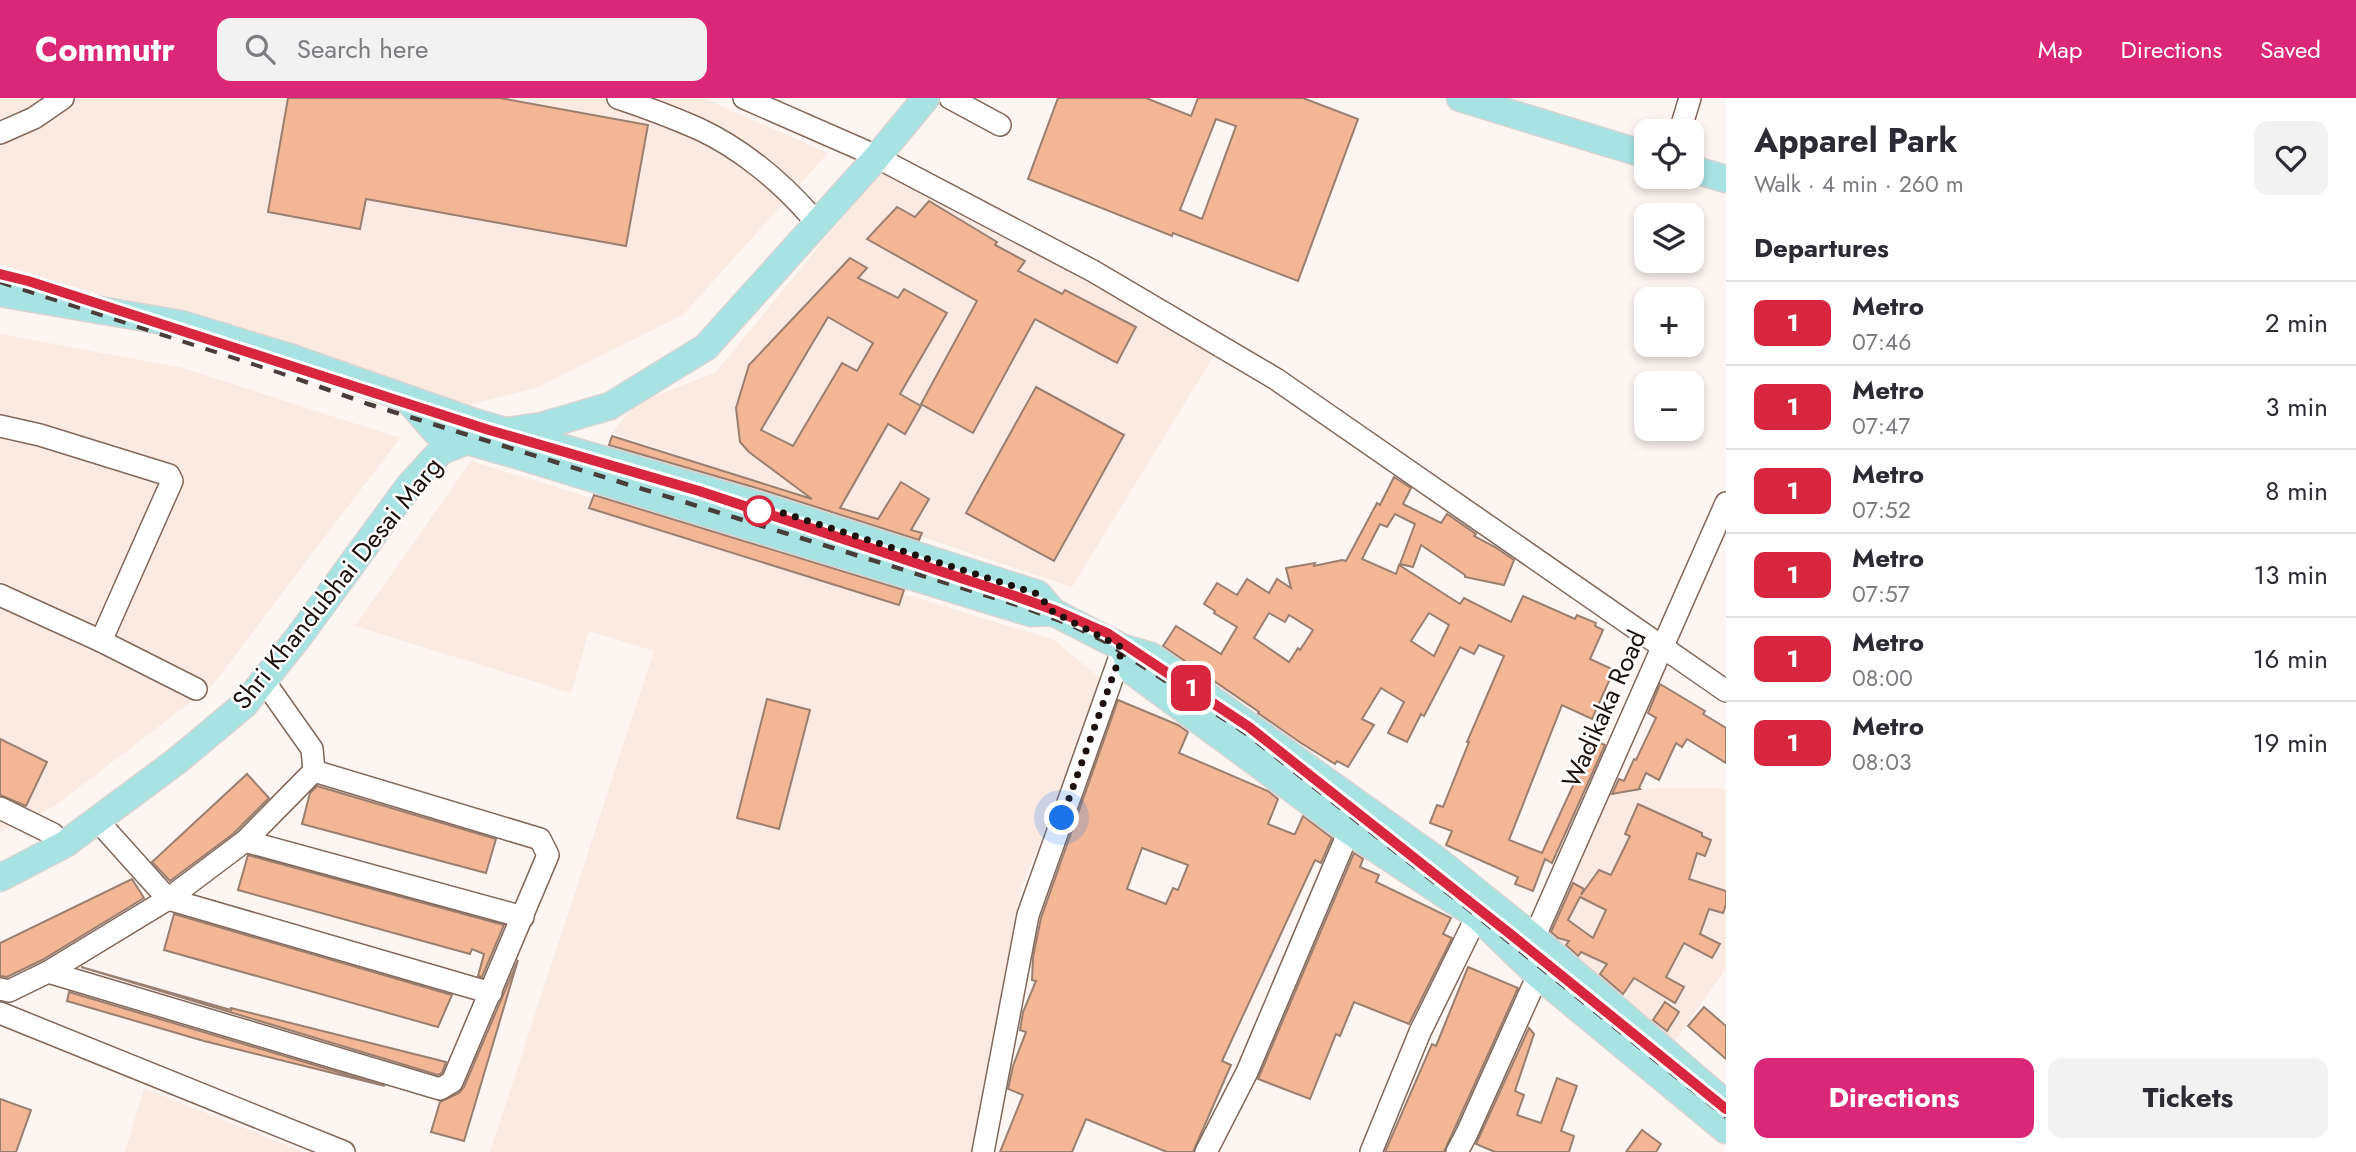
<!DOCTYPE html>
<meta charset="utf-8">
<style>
:root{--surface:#fff;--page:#f2f2f3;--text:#2b2b33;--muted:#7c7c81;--line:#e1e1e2;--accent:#db2777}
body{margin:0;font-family:Jost,sans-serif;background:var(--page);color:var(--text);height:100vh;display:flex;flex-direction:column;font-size:26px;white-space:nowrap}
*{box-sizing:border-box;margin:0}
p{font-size:23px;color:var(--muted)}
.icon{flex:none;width:38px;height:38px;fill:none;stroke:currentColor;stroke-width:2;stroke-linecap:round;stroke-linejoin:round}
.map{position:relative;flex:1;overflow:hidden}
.side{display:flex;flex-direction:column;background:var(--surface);width:630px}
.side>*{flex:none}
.badge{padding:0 14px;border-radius:10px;font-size:24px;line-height:46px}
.tools{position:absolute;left:1634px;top:21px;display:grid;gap:14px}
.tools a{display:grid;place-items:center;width:70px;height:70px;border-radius:14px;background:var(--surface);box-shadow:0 4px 10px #0003;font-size:35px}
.you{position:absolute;width:35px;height:35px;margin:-18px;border:5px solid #fff;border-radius:50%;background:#1a73e8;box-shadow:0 0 0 10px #1a73e833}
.map>.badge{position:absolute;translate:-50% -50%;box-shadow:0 0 0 4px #fff}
h2{padding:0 28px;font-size:26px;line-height:63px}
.round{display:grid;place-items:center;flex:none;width:74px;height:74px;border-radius:14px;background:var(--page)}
.headline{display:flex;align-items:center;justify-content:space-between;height:119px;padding:0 28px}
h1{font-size:33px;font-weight:700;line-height:52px}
.button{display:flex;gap:14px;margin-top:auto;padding:14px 28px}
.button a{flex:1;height:80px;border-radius:14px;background:var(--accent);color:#fff;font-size:28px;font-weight:700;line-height:80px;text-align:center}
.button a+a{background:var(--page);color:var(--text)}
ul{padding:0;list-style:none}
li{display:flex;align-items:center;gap:21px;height:84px;padding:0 28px;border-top:2px solid var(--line)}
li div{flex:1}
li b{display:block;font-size:26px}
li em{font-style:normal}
li .badge{min-width:77px;font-weight:700;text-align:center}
header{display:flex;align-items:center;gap:42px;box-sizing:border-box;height:98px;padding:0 35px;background:var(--accent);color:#fff}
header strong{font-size:33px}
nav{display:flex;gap:38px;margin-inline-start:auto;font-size:24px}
.search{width:490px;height:63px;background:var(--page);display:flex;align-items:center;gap:18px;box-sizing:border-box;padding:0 24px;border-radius:14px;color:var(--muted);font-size:26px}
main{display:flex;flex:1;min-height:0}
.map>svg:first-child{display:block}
.built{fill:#faeae2}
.building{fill:#f3b795;stroke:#9a7f70;stroke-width:2;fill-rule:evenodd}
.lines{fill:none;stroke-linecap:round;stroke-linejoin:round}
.minor-casing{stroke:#826759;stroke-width:24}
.major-casing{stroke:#d6d4d3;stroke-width:29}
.minor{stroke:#fff;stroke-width:21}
.major{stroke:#a7e3e2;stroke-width:26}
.rail{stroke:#483d39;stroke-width:4.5;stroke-dasharray:12 12;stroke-linecap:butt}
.line-casing{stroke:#fff;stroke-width:16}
.line{stroke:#d7263d;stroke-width:10}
.walk{stroke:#1c110c;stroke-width:7;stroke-dasharray:0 12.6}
.stop-dot{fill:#fff;stroke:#d7263d;stroke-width:3.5}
.labels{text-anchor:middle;stroke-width:5;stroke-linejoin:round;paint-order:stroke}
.street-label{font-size:26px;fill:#1c110c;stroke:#fff}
</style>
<header>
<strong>Commutr</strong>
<div class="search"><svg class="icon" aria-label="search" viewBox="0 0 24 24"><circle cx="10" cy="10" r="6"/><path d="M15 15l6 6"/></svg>Search here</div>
<nav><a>Map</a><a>Directions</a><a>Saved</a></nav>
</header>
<main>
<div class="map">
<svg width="1726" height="1054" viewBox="0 0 1726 1054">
<rect width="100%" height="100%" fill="#fcf5f2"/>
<g class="built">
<path d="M0 0H703L828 55 683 217 536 290 467 307 0 167Z"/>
<path d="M882 71 1094 184 1215 256 1072 489 612 335 636 306 716 274Z"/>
<path d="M0 236 183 270 400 340 211 589 53 709 0 734Z"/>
<path d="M471 363 1054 542 1106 585 1021 790 972 1054H490L654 553 589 533 571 595 355 528Z"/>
<path d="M1658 690H1721L1726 692V870L1669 952 1539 839 1600 698Z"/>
<path d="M144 990 304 1054H125Z"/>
</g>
<g class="building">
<path d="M288 0H500L648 27 626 148 366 101 360 131 268 114Z"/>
<path d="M1058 0H1146L1191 18 1198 0H1303L1358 21 1298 183 1173 135 1172 138 1028 81ZM1216 21 1236 28 1202 121 1180 112Z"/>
<path d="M929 103 997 144 995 147 1025 163 1018 173 1062 196 1065 192 1136 229 1117 265 1035 221 973 335 921 306 977 203 867 141 897 109 915 119Z"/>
<path d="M850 160 867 170 858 180 898 200 904 191 947 215 900 296 921 308 905 336 888 326 840 410 878 421 901 384 929 401 911 432 922 435 919 442 760 391 609 347 612 338 812 401 749 354 740 344 736 310 749 267ZM828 219 873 245 857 273 842 265 793 348 761 332Z"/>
<path d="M1036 289 1124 337 1054 463 966 415Z"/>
<path d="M1394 379 1411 390 1403 406 1441 425 1447 416 1476 436 1474 438 1495 449 1514 462 1504 487 1465 479V477L1421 447 1413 469 1400 466 1415 426 1395 416 1387 429 1380 426 1362 461 1396 476 1399 467 1460 506 1464 500 1511 524 1523 498 1575 521 1577 517 1596 525 1595 528 1603 532 1590 561 1614 572 1592 621 1562 607 1509 742 1542 755 1594 642 1605 647 1552 765 1545 761 1533 793 1515 786 1518 779 1446 747 1452 733 1430 725 1437 707 1443 709 1469 644H1467L1504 558 1479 547 1474 556 1460 549 1424 618 1421 616 1407 644 1388 635 1404 604 1381 590 1362 621 1374 627 1348 669 1337 663 1335 666 1301 645 1258 615 1259 614 1163 548 1176 528 1221 556 1237 529 1214 515 1215 513 1204 506 1217 485 1237 497 1247 481 1269 495 1277 481 1291 490 1286 470 1315 465 1314 468 1342 462 1346 463 1377 405 1380 407ZM1269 515 1285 524 1289 517 1313 532 1300 552 1298 550 1289 564 1254 540ZM1429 515 1449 527 1434 558 1411 543Z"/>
<path d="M594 397 904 492 899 507 589 410Z"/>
<path d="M1660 586 1705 613 1703 616 1726 630V665L1687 641 1682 649 1676 645 1659 682 1646 675 1639 690 1640 691 1612 696 1619 681 1624 683 1634 661 1636 662 1656 620 1648 615Z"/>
<path d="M767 601 810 612 779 731 737 720Z"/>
<path d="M1118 602 1178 627 1188 634 1179 655 1268 693 1278 701 1268 726 1293 736H1295L1303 718 1332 740 1321 765 1315 762 1222 963 1231 967 1193 1054H1167L1086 1021 1072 1054H1000L1023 997 1008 991 1013 968 1026 934 1020 932 1023 914 1036 883 1032 882 1033 859 1041 820ZM1142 750 1188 767 1178 792 1173 790 1166 806 1127 791Z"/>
<path d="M0 641 47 664 26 708 0 697Z"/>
<path d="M247 676 269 700 233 736 170 783 152 764Z"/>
<path d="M317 688 496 741 486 775 302 726 310 695Z"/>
<path d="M1638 706 1702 735V738L1711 742 1705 758 1697 755 1689 781 1726 793V806L1723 815 1709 811 1700 836 1720 846 1712 860 1684 845 1666 879 1684 889 1675 905 1634 880 1623 896 1600 876 1607 866 1581 854 1578 858 1566 847 1569 843 1558 840 1551 834 1573 785 1584 791 1581 797 1599 772 1611 777 1630 738 1625 736ZM1580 799 1606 812 1593 840 1568 822Z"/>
<path d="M1354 755 1363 761 1360 769 1379 777 1376 784 1451 820 1443 836 1452 840 1409 926 1354 904 1340 938 1336 936 1310 1001 1258 981Z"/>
<path d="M248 757 504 827 482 879 478 878 484 856 472 851 470 856 238 792Z"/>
<path d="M132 781 144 800 42 862 7 879 0 878V845Z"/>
<path d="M174 816 452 897 438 929 164 852Z"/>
<path d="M518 862 464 1043 431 1034 440 1004 459 995 464 989Z"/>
<path d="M81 869 231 912V910L446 964 442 975 438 977Z"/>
<path d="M1468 869 1518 890 1444 1054H1385L1432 946 1436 948Z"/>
<path d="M69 894 385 988 204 943 67 903Z"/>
<path d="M1665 904 1679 914 1667 933 1653 922Z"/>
<path d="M1704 909 1726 928V961L1688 928Z"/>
<path d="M1529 930 1534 936 1515 993 1524 997 1517 1017 1541 1025 1557 980 1577 988 1561 1033 1574 1038 1569 1054H1495L1476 1046Z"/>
<path d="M0 1001 31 1012 16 1054H0Z"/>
<path d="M1642 1032 1661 1046 1656 1054H1626Z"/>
</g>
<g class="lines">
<g class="minor-casing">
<g id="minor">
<path d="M618 0C645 9 672 19 699 31 740 50 779 82 809 116"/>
<path d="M744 0 865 53 1093 173 1276 281 1726 593"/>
<path d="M950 0 1000 27"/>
<path d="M1680 33 1690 0"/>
<path d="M0 35 34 20 63 0"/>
<path d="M0 328 40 337 169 377 172 383 101 543 196 591"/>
<path d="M0 497 101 543"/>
<path d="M0 710 53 736"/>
<path d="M97 722 168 801 491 895"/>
<path d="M245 743 523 819"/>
<path d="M1534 840 1726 405"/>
<path d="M48 874 440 991 452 984 548 757 540 741 314 673"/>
<path d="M0 891 9 893 48 874 168 801 245 743 314 673 312 651 264 583"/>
<path d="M0 915 344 1054"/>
<path d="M983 1054 1028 817 1123 550"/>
<path d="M1206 1054 1247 974 1349 733"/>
<path d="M1371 1054 1420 934 1477 818"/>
<path d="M1457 1054 1467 1035 1538 877"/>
</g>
</g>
<g class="major-casing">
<g id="major">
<path d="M1460 0 1647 57"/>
<path d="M1692 71 1726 81"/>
<path d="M0 195 181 226 289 259 474 324 755 406 1038 496 1053 514 1123 550 1151 558 1437 762 1534 840 1726 1006"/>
<path d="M408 302 436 334 510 355 1031 515 1053 514"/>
<path d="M1123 550 1132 573 1349 733 1477 818 1538 877 1726 1032"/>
<path d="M0 780 65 746 178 662 245 606 297 541 409 388 441 353 467 343 507 333 542 328 610 308 706 249 877 59 926 0"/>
</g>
</g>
<use href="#minor" class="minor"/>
<use href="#major" class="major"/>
<g class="rail">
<path d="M0 184 278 274 368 306 1014 506 1069 526 1104 543 1247 636 1477 818 1726 1019"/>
<path d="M303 273 489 332 699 393 898 459"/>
</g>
</g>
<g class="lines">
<g class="line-casing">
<path id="line" d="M0 176 28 183 489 332 699 393 1012 497 1057 513 1107 535 1249 629 1514 839 1726 1011"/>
</g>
<use href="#line" class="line"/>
<path class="walk" d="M759 413 755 406 1038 496 1053 514 1123 550 1062 720"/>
</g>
<circle class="stop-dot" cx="759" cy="413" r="14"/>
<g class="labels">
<g class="street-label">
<text transform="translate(337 485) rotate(-51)" y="9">Shri Khandubhai Desai Marg</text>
<text transform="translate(1604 611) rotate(-66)" y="9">Wadikaka Road</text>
</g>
</g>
</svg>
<div class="tools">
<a><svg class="icon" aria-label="locate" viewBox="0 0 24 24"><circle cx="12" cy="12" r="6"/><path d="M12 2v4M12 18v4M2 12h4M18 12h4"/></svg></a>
<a><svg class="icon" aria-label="layers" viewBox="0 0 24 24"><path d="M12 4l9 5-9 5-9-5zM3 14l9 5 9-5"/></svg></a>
<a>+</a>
<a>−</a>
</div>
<div class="you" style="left:1062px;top:720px"></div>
<b class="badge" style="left:1191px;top:590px;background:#d7263d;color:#fff">1</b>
</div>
<section class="side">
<div class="headline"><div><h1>Apparel Park</h1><p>Walk · 4 min · 260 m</p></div><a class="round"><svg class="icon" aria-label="heart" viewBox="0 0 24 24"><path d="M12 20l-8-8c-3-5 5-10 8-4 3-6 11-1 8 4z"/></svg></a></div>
<h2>Departures</h2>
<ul>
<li><span class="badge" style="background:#d7263d;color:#fff">1</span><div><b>Metro</b><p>07:46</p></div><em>2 min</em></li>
<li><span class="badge" style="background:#d7263d;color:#fff">1</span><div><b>Metro</b><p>07:47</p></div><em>3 min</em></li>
<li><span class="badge" style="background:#d7263d;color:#fff">1</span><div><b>Metro</b><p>07:52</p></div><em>8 min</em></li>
<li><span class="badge" style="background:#d7263d;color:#fff">1</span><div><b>Metro</b><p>07:57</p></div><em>13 min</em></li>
<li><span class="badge" style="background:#d7263d;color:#fff">1</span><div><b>Metro</b><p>08:00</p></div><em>16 min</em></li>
<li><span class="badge" style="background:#d7263d;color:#fff">1</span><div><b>Metro</b><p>08:03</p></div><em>19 min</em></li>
</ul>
<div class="button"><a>Directions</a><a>Tickets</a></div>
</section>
</main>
